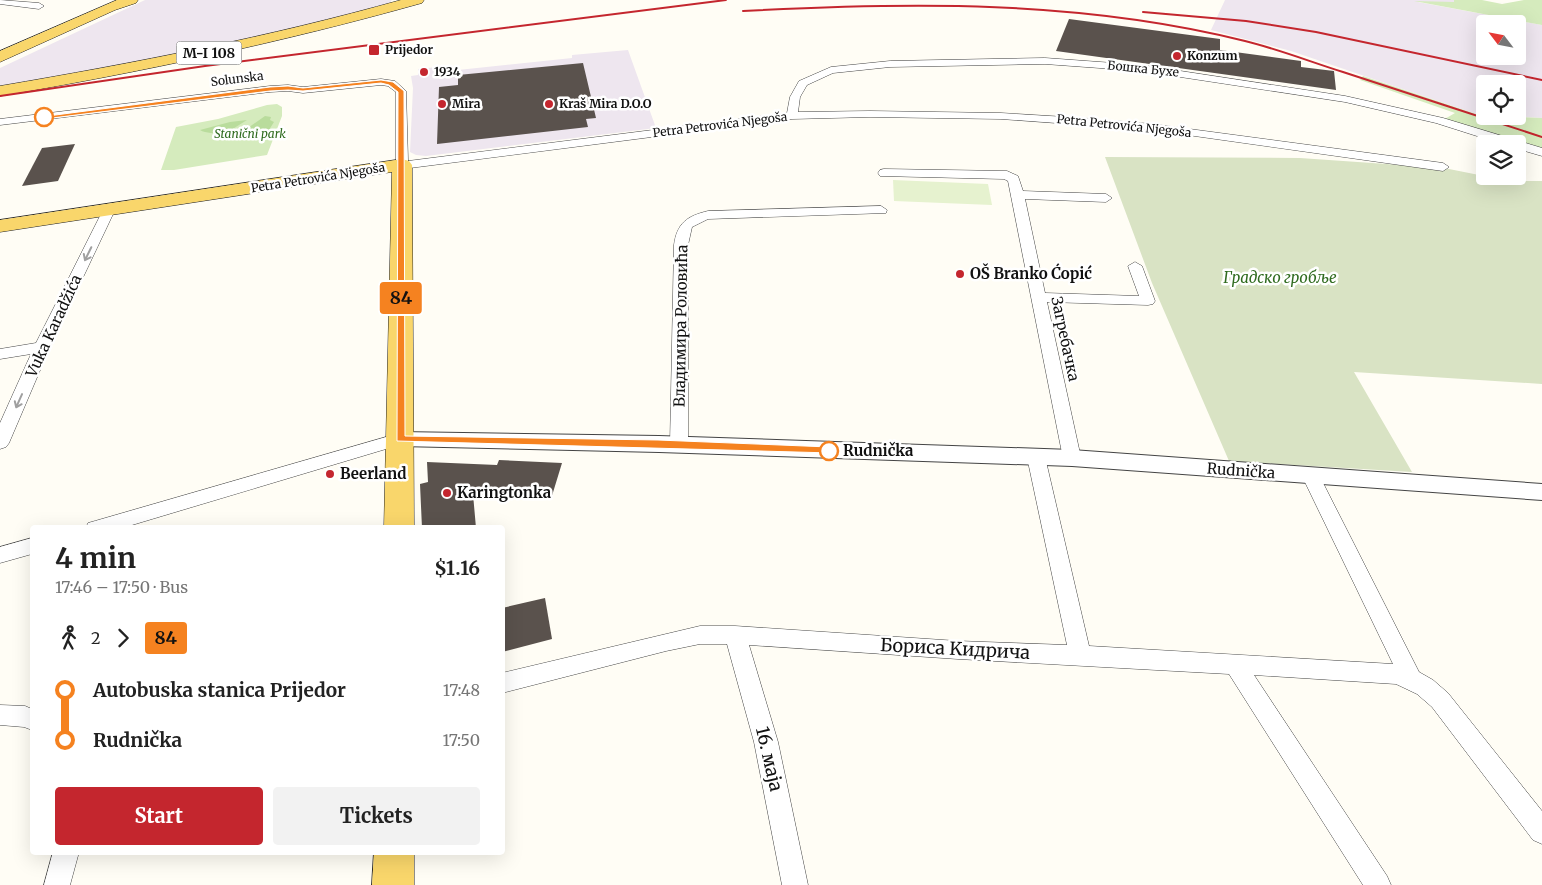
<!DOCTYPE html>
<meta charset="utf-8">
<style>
:root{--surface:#fff;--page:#f2f2f2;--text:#222;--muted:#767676;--accent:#c4262e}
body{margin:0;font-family:Merriweather,serif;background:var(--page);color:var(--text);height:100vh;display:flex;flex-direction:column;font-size:19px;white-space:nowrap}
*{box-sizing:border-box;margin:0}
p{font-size:16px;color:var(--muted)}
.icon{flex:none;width:28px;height:28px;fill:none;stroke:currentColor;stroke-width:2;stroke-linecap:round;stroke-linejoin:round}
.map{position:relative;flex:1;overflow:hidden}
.drawer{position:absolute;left:30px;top:525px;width:475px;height:330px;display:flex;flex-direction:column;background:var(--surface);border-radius:5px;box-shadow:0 5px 20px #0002}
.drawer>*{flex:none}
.badge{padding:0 10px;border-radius:4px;font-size:18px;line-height:32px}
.needle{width:32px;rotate:302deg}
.fabs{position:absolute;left:1476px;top:15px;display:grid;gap:10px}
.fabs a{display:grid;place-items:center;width:50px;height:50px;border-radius:5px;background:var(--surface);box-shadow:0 5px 20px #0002;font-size:25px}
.map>.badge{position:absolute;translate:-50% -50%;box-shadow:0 0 0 2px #fff}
.legs{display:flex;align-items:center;gap:8px;height:55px;padding:0 25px;font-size:16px}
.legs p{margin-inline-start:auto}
.headline{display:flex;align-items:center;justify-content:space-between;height:85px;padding:0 25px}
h1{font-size:28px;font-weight:700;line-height:38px}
.primary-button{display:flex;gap:10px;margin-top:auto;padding:10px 25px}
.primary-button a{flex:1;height:58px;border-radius:5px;background:var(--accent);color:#fff;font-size:20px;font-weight:700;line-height:58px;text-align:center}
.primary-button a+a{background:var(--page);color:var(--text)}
ul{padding:0 25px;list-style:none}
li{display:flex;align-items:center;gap:18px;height:50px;font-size:19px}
li i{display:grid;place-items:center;width:8px;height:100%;margin:0 6px;background:currentColor}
li i::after{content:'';width:12px;height:12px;margin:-6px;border:4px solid;border-radius:50%;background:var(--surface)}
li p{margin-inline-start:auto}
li:first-child i{background:linear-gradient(#0000 50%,currentColor 0)}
li:last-child i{background:linear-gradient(currentColor 50%,#0000 0)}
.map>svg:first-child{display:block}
.industrial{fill:#eee6ef;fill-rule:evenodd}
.green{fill:#d5ebbd}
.forest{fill:#b9dc9c}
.cemetery{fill:#d9e3c4}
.pitch{fill:#e6f2cf}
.building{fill:#5a524d}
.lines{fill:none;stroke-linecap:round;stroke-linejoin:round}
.minor-casing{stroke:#444;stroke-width:1}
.tertiary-casing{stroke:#444;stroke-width:2}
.primary-casing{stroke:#222;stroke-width:1}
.minor{fill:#fff;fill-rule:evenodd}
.tertiary{fill:#fff;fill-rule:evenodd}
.primary{fill:#f9d66b;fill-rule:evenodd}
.rail{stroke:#c4262e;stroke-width:2}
.oneway{stroke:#a0a0a0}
.line-1{fill:#f58220;stroke:#fff}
.poi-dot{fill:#c4262e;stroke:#fff;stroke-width:2}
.stop-1-dot{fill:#fff;stroke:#f58220;stroke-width:2.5}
.labels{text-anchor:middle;stroke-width:5;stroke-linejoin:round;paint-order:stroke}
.far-poi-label{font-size:12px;font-weight:bold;fill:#111;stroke:#fff;text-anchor:start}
.far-street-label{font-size:12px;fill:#111;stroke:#fff}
.far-park-label{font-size:12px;font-style:italic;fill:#2f6b1f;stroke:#fff}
.shield{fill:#fff;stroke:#585858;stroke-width:1}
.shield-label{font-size:14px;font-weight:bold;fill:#111}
.poi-label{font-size:15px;font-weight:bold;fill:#111;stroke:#fff;text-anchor:start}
.park-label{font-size:15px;font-style:italic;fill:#2f6b1f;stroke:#fff}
.street-label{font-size:15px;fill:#111;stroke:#fff}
.stop-label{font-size:15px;font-weight:bold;fill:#111;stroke:#fff;text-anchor:start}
.near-street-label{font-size:18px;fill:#111;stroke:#fff}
</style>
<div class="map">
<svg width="1542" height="885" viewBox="0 0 1542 885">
<rect width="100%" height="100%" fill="#fffdf5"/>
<g class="industrial">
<path d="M145 0H392L387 6 259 39 0 87V68Z"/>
<path d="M1225 0H1454V2H1418L1542 25V118L1510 116H1518V84H1485V115H1479L1291 51 1211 30ZM1485 24H1518V56H1485Z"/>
<path d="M628 50 656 128 426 156 416 155 410 152 413 88 411 76 418 75V69L446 66 458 70 572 58V55Z"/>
</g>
<g class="green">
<path d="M1454 0H1482L1502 4 1524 0H1542V25L1414 1 1454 2Z"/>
<path d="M1363 76 1479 115 1542 118V151L1443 120 1455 113 1360 80Z"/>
<path d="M277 104 282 107V116L267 155 174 170H161L176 127 218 119 267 105Z"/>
</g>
<g class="forest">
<path d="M265 116 271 117 270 120 274 122 267 133 252 137H235Z"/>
<path d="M247 120 223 135C215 132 206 134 200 130L230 122Z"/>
</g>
<path class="cemetery" d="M1105 157 1300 158 1444 168 1509 181H1542V384L1354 372 1412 472 1229 461 1152 283Z"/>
<path class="pitch" d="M893 180 988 184 992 205 894 201Z"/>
<g class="building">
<path d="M1069 19 1220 39V50L1301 61V67L1334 71 1336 90 1056 51Z"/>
<path d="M583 63 596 118 586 119 588 127 437 144 439 87 458 85V75Z"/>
<path d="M75 144 58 181 22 186 42 148Z"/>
<path d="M499 460 562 463 551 499 473 494 476 528H422L420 484 428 482 427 462 497 465Z"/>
<path d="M545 598 552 639 502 652V608Z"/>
</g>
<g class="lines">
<g class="minor-casing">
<g id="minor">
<path d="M0 0 39 3 44 6 39 9 0 4Z"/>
<path d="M1045 58 1141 65 1345 96 1443 118 1542 148V156L1518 149V144H1502L1436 123 1345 102 1141 71 1045 64 890 67 833 73 807 85 800 97 798 112 870 111 1001 113 1082 118 1152 124 1443 163 1449 167 1443 171 1152 130 1001 119 870 117 792 119 402 169 396 165V92L388 86 381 85 303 93 288 91 270 92 0 125V119L270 86 288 85 303 87 381 79 395 81 406 91 408 161 787 113 790 97 799 81 831 67 890 61Z"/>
<path d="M884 169 1007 171 1018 176 1023 191 1106 194 1112 198 1106 202 1025 199 1045 293 1139 296 1128 266 1135 262 1142 266 1155 301 1153 304 1148 305 1047 302 1081 458 1078 463 1072 464 1066 463 1063 458 1008 181 1004 179 880 176 878 173 880 170Z"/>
<path d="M109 206 115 210 50 347 9 443 6 447 0 449V423L31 354 0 359V349L36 343 103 210Z"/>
<path d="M881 206 887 210 886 213 708 219 692 227 688 245V445L685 449 679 451 673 449 670 445 674 245C677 223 687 216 708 211Z"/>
<path d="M400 433 406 435 409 439 406 443 122 528H86L88 523 95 521Z"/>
<path d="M1036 451 1042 452 1045 457 1089 646 1393 664 1302 476 1305 471 1311 469 1317 471 1419 672 1433 680 1448 693 1542 811V844L1533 840 1432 707 1417 694 1396 684 1254 675 1387 876 1391 885H1363L1229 674 958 659 749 645 778 742 808 885H782L754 742 727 644H700L666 651 502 693V673L700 626H735L958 641 1067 645 1027 457 1030 452Z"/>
<path d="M32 538V554L0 563V547Z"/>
<path d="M0 705 25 706 32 709V730L24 727 0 725Z"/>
<path d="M53 852H79L70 885H44Z"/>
</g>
</g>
<g class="tertiary-casing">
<path id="tertiary" d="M400 432 659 436 1072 450 1542 484V500L1072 466 659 452 400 446 393 444 389 439 393 434Z"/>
</g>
<g class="primary-casing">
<g id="primary">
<path d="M117 0H138L136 3 115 10 0 62V51Z"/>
<path d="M401 0H424L422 3C283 42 142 72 0 96V86C135 63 269 37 401 0Z"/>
<path d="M402 159 409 161 412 165 414 528H384L392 172 0 232V220Z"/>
<path d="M374 852H414V885H372Z"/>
</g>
</g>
<use href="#minor" class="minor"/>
<use href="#tertiary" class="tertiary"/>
<use href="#primary" class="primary"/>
<g class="rail">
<path d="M743 11C911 2 1081 0 1245 41 1278 49 1311 62 1343 72 1409 94 1476 115 1542 137"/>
<path d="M1143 12 1246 21 1316 32 1542 80"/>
<path d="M0 96 205 66 726 0"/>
</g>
</g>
<defs><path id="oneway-shaft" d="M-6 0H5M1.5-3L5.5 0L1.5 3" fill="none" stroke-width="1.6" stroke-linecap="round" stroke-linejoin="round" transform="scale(1.25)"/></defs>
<g class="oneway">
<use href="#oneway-shaft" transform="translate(88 254) rotate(116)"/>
<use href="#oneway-shaft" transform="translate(19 401) rotate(114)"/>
</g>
<path class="line-1" d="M381 80 393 82 404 91 405 436 658 440 829 447 832 449V453L397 441 398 92 389 85 381 83 303 91 288 90 270 91 44 119 40 117 270 87 288 86 303 88Z"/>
<g class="poi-dot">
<rect x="368" y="44" width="12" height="12" rx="2.5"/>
<circle cx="1177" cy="56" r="5"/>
<circle cx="424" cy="72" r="5"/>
<circle cx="442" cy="104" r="5"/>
<circle cx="549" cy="104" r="5"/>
<circle cx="960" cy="274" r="5"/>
<circle cx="330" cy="474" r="5"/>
<circle cx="447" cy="493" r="5"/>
</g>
<g class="stop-1-dot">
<circle cx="44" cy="117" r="9"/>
<circle cx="829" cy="451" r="9"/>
</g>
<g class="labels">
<g class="far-poi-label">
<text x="385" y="54">Prijedor</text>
<text x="1187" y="60">Konzum</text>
<text x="434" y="76">1934</text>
<text x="452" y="108">Mira</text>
<text x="559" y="108">Kraš Mira D.O.O</text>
</g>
<g class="far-street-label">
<text transform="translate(1143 69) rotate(6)" y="4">Бошка Бухе</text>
<text transform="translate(237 79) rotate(-7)" y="4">Solunska</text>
<text transform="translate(720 125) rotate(-7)" y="4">Petra Petrovića Njegoša</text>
<text transform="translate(1124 126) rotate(6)" y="4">Petra Petrovića Njegoša</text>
<text transform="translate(318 178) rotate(-9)" y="4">Petra Petrovića Njegoša</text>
</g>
<g class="far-park-label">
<text x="250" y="138">Stanični park</text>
</g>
<rect class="shield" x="176.5" y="41.5" width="65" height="23" rx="4"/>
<g class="shield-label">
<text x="209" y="58">M-I 108</text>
</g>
<g class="poi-label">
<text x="970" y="279">OŠ Branko Ćopić</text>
<text x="340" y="479">Beerland</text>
<text x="457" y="498">Karingtonka</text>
</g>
<g class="park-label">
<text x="1280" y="283">Градско гробље</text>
</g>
<g class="street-label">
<text transform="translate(54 326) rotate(-65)" y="5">Vuka Karadžića</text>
<text transform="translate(681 326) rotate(-89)" y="5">Владимира Роловића</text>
<text transform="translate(1065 339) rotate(78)" y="5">Загребачка</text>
<text transform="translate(1241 471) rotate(4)" y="5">Rudnička</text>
</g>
<g class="stop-label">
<text x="843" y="456">Rudnička</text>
</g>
<g class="near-street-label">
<text transform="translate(955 649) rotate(3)" y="6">Бориса Kидрича</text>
<text transform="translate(769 759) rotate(77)" y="6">16. маја</text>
</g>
</g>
</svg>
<div class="fabs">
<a><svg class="needle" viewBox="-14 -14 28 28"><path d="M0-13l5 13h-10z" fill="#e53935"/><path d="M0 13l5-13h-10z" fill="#767676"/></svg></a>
<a><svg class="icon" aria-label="locate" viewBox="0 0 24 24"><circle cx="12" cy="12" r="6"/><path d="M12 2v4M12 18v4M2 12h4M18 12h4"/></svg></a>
<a><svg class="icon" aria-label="layers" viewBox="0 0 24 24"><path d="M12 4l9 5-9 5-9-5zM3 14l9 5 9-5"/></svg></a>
</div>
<b class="badge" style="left:401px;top:298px;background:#f58220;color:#111">84</b>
<section class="drawer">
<div class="headline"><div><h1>4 min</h1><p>17:46 – 17:50 · Bus</p></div><b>$1.16</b></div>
<div class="legs"><svg class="icon" aria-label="walk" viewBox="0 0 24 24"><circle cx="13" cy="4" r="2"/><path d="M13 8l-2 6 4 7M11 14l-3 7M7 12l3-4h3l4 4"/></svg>2<svg class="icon" aria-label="forward" viewBox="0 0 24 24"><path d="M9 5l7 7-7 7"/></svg><b class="badge" style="background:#f58220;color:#111">84</b></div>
<ul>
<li><i style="color:#f58220"></i><b>Autobuska stanica Prijedor</b><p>17:48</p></li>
<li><i style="color:#f58220"></i><b>Rudnička</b><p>17:50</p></li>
</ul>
<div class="primary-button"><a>Start</a><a>Tickets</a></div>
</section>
</div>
